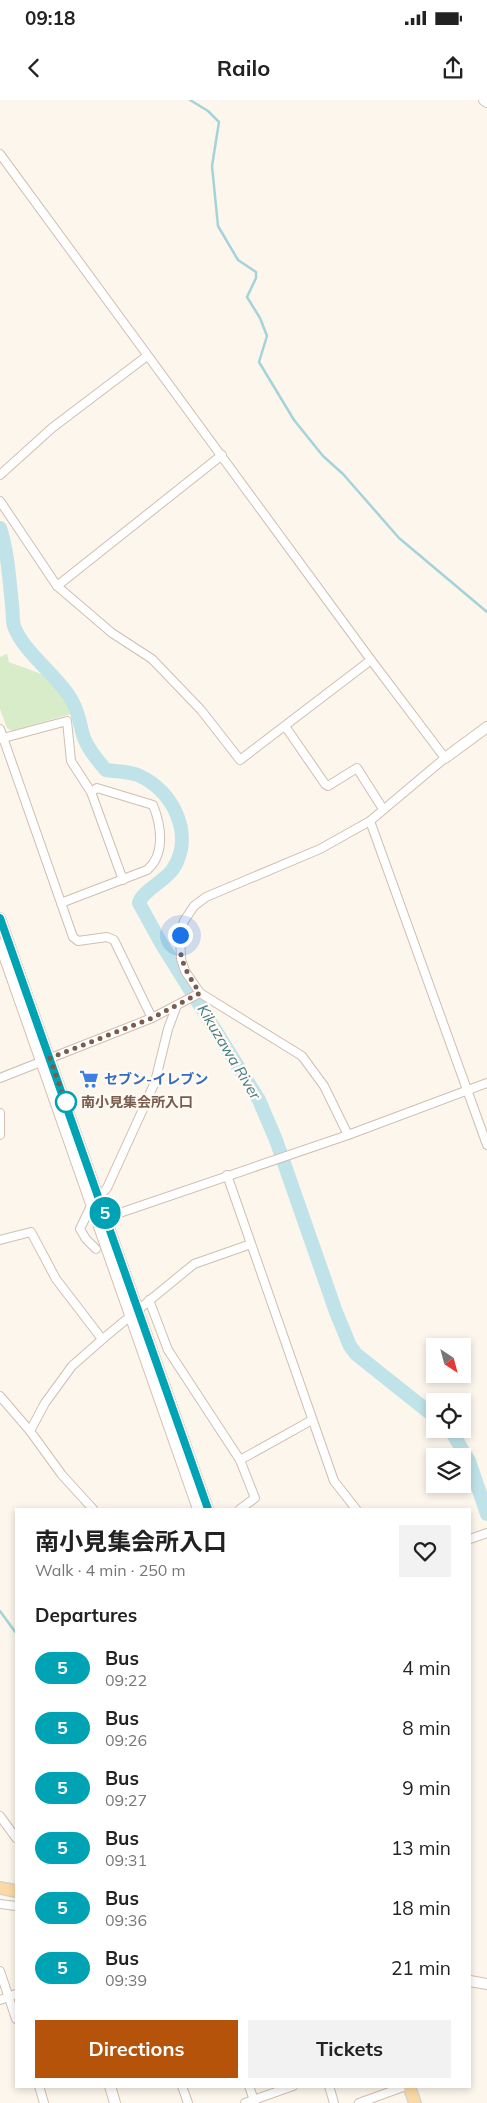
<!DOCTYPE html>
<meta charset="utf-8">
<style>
:root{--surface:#fff;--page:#f2f2f2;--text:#222;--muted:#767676;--accent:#b45309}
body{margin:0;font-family:Mulish,"Noto Sans JP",sans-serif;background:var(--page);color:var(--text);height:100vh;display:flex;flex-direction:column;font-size:19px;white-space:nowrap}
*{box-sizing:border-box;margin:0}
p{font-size:16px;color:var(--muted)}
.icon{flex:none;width:28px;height:28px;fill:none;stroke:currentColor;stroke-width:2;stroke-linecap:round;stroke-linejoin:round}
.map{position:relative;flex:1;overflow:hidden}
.details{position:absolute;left:15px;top:1408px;width:456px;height:580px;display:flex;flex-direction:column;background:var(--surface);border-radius:0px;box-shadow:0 2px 8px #0003}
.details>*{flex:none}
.badge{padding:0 10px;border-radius:16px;font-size:18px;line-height:32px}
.needle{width:32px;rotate:144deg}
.fabs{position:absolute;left:426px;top:1238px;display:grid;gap:10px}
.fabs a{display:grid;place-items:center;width:45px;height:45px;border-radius:0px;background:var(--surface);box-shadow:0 2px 8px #0003;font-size:25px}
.you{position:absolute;width:25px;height:25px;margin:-12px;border:4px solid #fff;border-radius:50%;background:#1a73e8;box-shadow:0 0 0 8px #1a73e833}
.map>.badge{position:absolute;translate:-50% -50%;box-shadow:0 0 0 2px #fff}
h2{padding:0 20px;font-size:19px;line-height:45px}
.round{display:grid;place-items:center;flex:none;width:52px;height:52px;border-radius:0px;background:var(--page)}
.overview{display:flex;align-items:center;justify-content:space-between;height:85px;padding:0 20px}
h1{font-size:24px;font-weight:700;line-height:38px}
.button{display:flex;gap:10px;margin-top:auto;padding:10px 20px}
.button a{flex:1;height:58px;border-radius:0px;background:var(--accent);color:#fff;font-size:20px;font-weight:700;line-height:58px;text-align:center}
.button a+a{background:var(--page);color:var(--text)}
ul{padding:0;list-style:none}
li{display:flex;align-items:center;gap:15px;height:60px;padding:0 20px}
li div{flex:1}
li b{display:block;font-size:19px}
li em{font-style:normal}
li .badge{min-width:55px;font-weight:700;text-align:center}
.status{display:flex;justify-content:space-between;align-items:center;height:35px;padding:0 25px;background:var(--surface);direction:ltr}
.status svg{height:14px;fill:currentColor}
header{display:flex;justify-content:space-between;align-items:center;height:65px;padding:0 20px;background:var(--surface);font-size:22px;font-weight:700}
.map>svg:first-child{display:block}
.green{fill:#d8ecc9}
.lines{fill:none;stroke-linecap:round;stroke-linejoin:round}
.stream{stroke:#a5d3da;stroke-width:2.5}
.river{stroke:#bfe3e8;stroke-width:14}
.street-casing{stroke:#d1beb0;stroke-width:10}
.secondary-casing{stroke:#d6c0b0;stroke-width:12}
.primary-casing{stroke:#dad1cd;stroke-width:14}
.street{stroke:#fff;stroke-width:8}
.secondary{stroke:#fff;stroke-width:10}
.primary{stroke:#fbd9a5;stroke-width:11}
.line-casing{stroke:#fff;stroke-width:11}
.line{stroke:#00a3b4;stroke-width:8}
.walk{stroke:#7a5c4d;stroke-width:5;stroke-dasharray:0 9}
.stop-dot{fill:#fff;stroke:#00a3b4;stroke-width:2.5}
.labels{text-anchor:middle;stroke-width:5;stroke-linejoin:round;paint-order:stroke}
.shop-label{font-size:14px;font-weight:bold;fill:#366cbe;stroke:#fffaf3;text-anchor:start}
.stop-label{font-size:14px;font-weight:bold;fill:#7a5c4d;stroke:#fffaf3;text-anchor:start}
.water-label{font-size:15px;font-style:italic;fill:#437c86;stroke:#fffaf3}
</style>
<div class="status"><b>09:18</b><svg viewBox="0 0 49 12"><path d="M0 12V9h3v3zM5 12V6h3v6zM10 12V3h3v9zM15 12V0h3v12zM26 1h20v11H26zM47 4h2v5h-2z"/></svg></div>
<header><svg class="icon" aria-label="back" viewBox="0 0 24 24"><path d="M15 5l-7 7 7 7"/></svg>Railo<svg class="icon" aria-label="share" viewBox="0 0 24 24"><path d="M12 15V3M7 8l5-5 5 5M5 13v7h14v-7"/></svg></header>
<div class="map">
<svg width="487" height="2003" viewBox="0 0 487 2003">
<rect width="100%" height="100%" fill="#fdf6ec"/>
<path class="green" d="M7 554 9 562C44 576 59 574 74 613L12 631 7 628 0 609V557Z"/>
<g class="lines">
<g class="stream">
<path d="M190 0 208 11 219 22 212 66 218 126 238 160 256 172V178L247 197 260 218 267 236 259 262 294 320 323 356 343 374 399 438 487 512"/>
<path d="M0 1511 16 1533"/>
</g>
<g class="river">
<path d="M0 428C8 453 9 478 12 504 13 511 12 519 14 526 23 552 56 574 71 599 79 612 79 621 83 635 87 648 97 660 106 670 117 672 129 671 140 676 173 691 195 735 173 769 165 781 142 791 139 803L161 843 259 1000 276 1040 336 1212 350 1246 356 1254 435 1317"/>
<path d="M450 1329 469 1361 487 1414"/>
</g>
<g class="street-casing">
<g id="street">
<path d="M0 54 371 560 445 658 370 721 320 749 206 797 194 806 184 821 180 835 181 859 185 871 200 893 302 956 324 986 348 1035"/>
<path d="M0 375 52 328 147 256"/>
<path d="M0 401 57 486 112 533 152 559 201 610 240 660 371 560"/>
<path d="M57 486 222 355"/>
<path d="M285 626 325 684 328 686 357 668 383 709"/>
<path d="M0 629 73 837 78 841 107 837 114 840 152 918"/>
<path d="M0 639 67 621 71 661 91 692 123 780"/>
<path d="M370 721 487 1045"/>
<path d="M61 803 147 770C166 754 161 725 153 705L97 688 91 692"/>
<path d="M0 978 152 918 200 893"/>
<path d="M0 1013V1035"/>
<path d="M227 1075 334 1381 356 1409"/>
<path d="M102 1119 348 1035 487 983"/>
<path d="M0 1140 31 1132 56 1179 102 1239"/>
<path d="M96 1149 86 1139 80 1129 91 1106 107 1088 143 1009 155 982 168 929 177 905"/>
<path d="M149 1200 168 1250 240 1360 255 1398 240 1409"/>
<path d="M0 1296 30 1331 62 1375 93 1409"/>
<path d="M30 1331 45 1303 72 1266 105 1237 194 1164 251 1144"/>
<path d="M240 1360 312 1320"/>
<path d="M470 1439 487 1433"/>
<path d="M0 1716 16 1738"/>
<path d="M0 1804 16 1806"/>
<path d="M0 1871 16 1919"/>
<path d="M0 1900 16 1894"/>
<path d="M39 1986 44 2003"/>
<path d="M182 1986 188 2003"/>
<path d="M249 1986 255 2003"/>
<path d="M329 1986 334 2003"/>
<path d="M245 2003 293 1986"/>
<path d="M359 2003 406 1986"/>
</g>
</g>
<g class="secondary-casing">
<g id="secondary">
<path d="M484 0 487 2"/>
<path d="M445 658 487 627"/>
<path d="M0 818 208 1409"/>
<path d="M0 844 198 1409"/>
<path d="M470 1881 487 1884"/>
<path d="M110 1986 115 2003"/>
</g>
</g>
<g class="primary-casing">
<g id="primary">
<path d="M0 1788 16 1791"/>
<path d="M409 1986 415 2003"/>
</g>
</g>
<use href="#street" class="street"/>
<use href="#secondary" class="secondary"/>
<use href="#primary" class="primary"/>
</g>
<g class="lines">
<g class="line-casing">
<path id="line" d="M0 818 208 1409"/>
</g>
<use href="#line" class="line"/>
<path class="walk" d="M66 1002 68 1010 50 958 152 918 200 893C187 874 178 859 180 835"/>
</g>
<defs>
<g id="supermarket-bare" transform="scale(1.5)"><path d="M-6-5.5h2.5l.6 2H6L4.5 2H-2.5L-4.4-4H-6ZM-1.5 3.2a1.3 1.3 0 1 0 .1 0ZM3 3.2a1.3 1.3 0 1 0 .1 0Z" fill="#3f7fe0" stroke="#fffaf3" stroke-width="2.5" paint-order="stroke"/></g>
</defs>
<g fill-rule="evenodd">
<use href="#supermarket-bare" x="89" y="979"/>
</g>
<circle class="stop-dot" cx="66" cy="1002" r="10"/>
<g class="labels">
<g class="shop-label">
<text x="104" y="984">セブン-イレブン</text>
</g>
<g class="stop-label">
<text x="81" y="1007">南小見集会所入口</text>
</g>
<g class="water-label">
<text transform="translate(229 952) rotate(59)" y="5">Kikuzawa River</text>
</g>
</g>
</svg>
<div class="fabs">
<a><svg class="needle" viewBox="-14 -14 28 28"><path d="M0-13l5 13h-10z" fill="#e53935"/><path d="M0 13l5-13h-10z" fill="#767676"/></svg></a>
<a><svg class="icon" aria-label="locate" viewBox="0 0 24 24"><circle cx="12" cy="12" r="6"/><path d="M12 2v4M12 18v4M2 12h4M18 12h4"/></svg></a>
<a><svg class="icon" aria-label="layers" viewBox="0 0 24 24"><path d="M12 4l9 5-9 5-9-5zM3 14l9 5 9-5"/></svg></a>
</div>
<div class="you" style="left:180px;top:835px"></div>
<b class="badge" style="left:105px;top:1113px;background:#00a3b4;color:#fff">5</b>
<section class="details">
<div class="overview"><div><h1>南小見集会所入口</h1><p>Walk · 4 min · 250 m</p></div><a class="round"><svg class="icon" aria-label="heart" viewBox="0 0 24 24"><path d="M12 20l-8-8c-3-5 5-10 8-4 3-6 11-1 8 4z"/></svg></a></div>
<h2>Departures</h2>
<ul>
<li><span class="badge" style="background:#00a3b4;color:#fff">5</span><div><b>Bus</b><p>09:22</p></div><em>4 min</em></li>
<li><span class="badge" style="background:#00a3b4;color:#fff">5</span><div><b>Bus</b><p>09:26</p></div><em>8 min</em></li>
<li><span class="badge" style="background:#00a3b4;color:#fff">5</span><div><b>Bus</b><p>09:27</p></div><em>9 min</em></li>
<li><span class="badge" style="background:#00a3b4;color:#fff">5</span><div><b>Bus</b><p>09:31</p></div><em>13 min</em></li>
<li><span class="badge" style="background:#00a3b4;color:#fff">5</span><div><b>Bus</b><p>09:36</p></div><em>18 min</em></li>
<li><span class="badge" style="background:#00a3b4;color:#fff">5</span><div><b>Bus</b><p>09:39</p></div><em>21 min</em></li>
</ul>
<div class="button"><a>Directions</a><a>Tickets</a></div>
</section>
</div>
